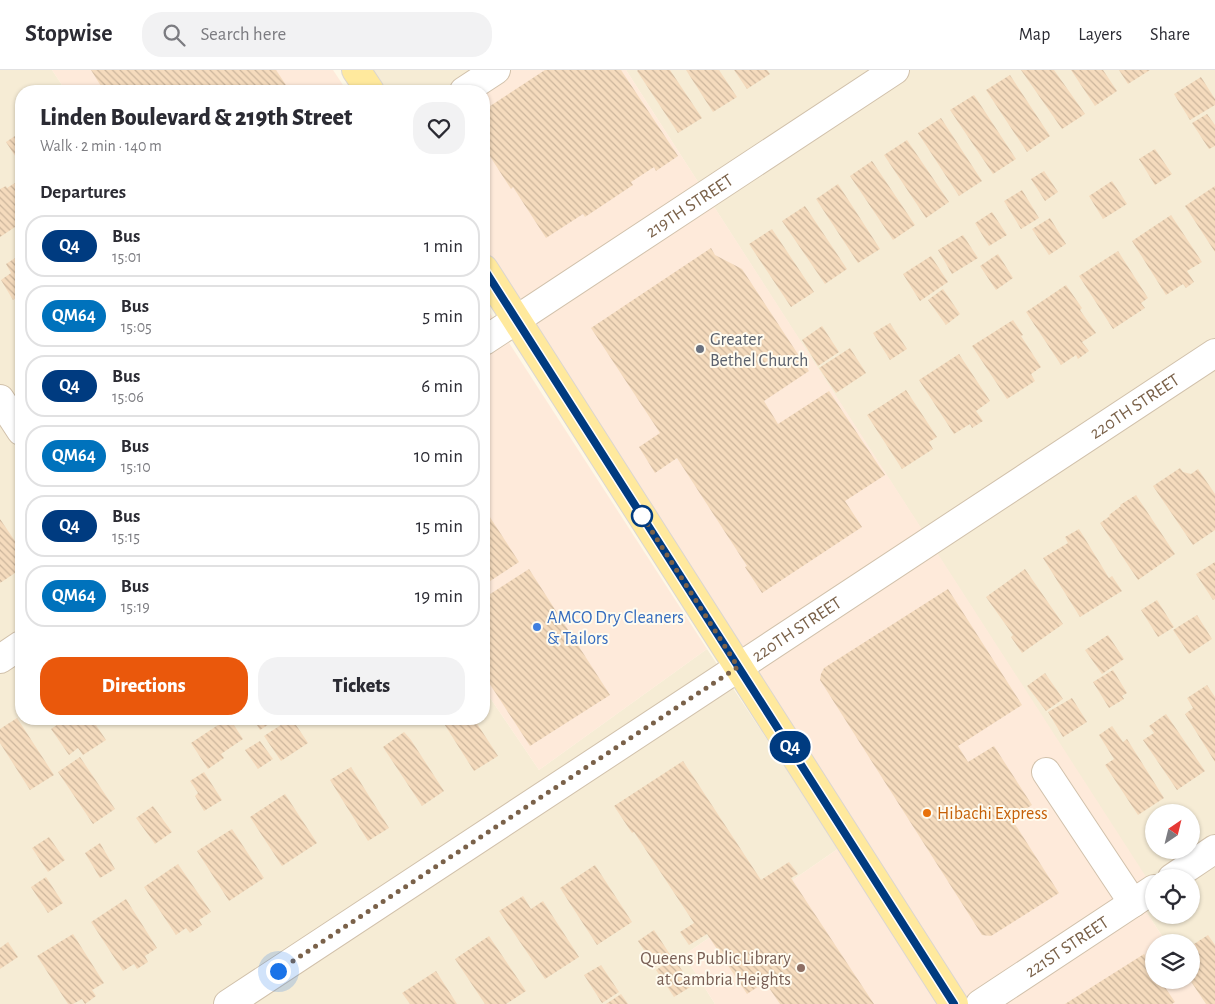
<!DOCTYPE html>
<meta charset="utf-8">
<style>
:root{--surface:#fff;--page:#f2f2f3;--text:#2b2b33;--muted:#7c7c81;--line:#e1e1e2;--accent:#ea580c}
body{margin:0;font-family:"Alegreya Sans",sans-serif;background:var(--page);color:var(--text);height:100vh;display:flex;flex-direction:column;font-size:19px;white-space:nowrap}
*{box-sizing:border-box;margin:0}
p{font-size:16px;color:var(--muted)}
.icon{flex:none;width:28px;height:28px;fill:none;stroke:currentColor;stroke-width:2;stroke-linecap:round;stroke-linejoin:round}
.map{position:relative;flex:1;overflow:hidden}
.details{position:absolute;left:15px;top:15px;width:475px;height:640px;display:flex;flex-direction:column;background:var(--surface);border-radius:20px;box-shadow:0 1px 4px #0004}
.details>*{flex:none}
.badge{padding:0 10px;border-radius:16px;font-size:18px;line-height:32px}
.needle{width:32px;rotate:35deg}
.fabs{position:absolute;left:1145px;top:734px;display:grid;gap:10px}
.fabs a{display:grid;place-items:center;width:55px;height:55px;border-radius:50%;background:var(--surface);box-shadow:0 1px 4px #0004;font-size:25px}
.you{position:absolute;width:25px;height:25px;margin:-12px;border:4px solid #fff;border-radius:50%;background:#1a73e8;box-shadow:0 0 0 8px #1a73e833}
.map>.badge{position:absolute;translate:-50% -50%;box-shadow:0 0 0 2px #fff}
h2{padding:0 25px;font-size:19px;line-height:45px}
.round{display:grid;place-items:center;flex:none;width:52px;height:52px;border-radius:20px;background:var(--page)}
.head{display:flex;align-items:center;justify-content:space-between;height:85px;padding:0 25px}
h1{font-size:24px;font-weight:800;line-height:38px}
.cta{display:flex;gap:10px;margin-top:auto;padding:10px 25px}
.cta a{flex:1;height:58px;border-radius:20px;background:var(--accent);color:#fff;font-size:20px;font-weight:800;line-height:58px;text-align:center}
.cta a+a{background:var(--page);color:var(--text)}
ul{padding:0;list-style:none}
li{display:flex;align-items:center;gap:15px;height:62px;margin:0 10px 8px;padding:0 15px;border:2px solid var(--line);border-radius:20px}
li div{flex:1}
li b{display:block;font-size:19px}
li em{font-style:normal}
li .badge{min-width:55px;font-weight:700;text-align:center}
header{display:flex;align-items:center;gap:30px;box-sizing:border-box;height:70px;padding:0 25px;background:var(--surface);border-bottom:1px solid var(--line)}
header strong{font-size:24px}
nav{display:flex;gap:28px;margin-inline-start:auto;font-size:18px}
.search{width:350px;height:45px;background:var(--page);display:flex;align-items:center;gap:12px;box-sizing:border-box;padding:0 18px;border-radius:20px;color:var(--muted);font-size:19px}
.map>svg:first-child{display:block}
.residential{fill:#f6ecd5;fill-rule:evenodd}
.commercial{fill:#feeada}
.building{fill:url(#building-back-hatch)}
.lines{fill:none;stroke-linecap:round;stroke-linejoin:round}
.minor-casing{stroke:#d1c1ab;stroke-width:30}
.major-casing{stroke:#dcd6d0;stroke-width:30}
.minor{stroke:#fff;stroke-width:28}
.major{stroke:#ffe99d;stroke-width:28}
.line-casing{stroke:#fff;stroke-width:11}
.line{stroke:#003b80;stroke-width:8}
.walk{stroke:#7a6149;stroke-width:5;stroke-dasharray:0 9}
.worship-dot{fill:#6b7280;stroke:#fffbef;stroke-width:2}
.stop-dot{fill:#fff;stroke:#003b80;stroke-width:2.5}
.shop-dot{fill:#3f7fe0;stroke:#fffbef;stroke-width:2}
.food-dot{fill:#e8710a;stroke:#fffbef;stroke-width:2}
.education-dot{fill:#8d6e63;stroke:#fffbef;stroke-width:2}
.labels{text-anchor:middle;stroke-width:4;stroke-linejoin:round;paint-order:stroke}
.street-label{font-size:18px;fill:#7a6149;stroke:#fffbef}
.worship-label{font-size:18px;fill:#5b616d;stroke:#fffbef;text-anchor:start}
.shop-label{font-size:18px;fill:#366cbe;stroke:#fffbef;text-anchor:start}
.food-label{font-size:18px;fill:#c56008;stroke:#fffbef;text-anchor:start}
.education-label{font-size:18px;fill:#785e54;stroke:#fffbef;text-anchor:end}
</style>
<header>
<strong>Stopwise</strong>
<div class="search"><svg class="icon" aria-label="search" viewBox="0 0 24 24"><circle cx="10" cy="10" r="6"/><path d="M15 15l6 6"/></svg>Search here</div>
<nav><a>Map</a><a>Layers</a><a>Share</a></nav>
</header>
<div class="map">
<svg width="1215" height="934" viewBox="0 0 1215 934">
<defs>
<pattern id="building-back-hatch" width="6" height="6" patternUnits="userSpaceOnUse" patternTransform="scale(1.25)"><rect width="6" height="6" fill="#f5dbbd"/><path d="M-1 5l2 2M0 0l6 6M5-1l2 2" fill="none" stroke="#cbb59c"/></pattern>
</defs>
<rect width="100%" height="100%" fill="#fef8e7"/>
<g class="residential">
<path d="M0 0H52L66 21H21V649H484V619L539 700 707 579 839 778 684 885 715 934H0Z"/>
<path d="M362 0H502L471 21H375Z"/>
<path d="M626 0H1215V934H1206L1190 910 1191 872H1166L1134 823 1149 813ZM1154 742H1191V780H1154ZM1154 808H1191V845H1154Z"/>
</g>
<g class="commercial">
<path d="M52 0H333L347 21H66Z"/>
<path d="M502 0H626L1150 813 1134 823 1166 872H1154V910H1190L1206 934H959L484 192V21Z"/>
<path d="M484 234 707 579 539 700 484 619Z"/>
<path d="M839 778 938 934H715L684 885Z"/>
</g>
<g class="building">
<path d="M91 0H276L290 21H104Z"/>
<path d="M545 0H621L678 86 656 101 654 97 631 112 633 115 585 147 583 144 546 168 513 117 511 119 484 77V40Z"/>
<path d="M638 0H670L702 48 678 63 637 1Z"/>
<path d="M686 0H719L737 27 713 42Z"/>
<path d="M734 0H767L770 4 747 19Z"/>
<path d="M1021 0H1054L1085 44 1062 59Z"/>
<path d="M1071 0H1103L1117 21 1095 36Z"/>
<path d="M1119 0H1150L1128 14Z"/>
<path d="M1010 5 1050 66 1027 82 986 20Z"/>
<path d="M1201 7 1215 29V35L1190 50 1174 24Z"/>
<path d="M974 25 1016 89 993 104 950 40Z"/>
<path d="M1207 44 1215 55V76L1209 79 1192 53Z"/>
<path d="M941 48 982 111 959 126 918 63Z"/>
<path d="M21 62V95L6 72Z"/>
<path d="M907 70 949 132 926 148 884 85Z"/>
<path d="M1155 79 1172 104 1155 115 1139 89Z"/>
<path d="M872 91 915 155 893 170 850 106Z"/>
<path d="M1044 101 1058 122 1045 131 1031 109Z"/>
<path d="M21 109V153L0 167V119L6 116 7 118Z"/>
<path d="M1112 111 1127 134 1103 149 1089 126Z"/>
<path d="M838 114 880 179 858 193 816 129Z"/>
<path d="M1215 116V182L1185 136Z"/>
<path d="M1022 120 1039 148 1021 159 1004 131Z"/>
<path d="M805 136 847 199 825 214 782 151Z"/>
<path d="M992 142 1007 165 989 176 975 153Z"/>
<path d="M1171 145 1202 192 1187 201 1194 212 1186 218 1183 214 1166 225 1132 171Z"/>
<path d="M1050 148 1066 174 1049 185 1032 159Z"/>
<path d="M772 159 814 222 791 237 749 174Z"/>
<path d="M963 165 978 188 952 204 938 180Z"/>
<path d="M711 178 715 185 742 199 809 301 764 331 778 354 829 321 885 405 845 431 862 457 762 523 745 497 747 496 677 388 655 403 639 377 660 363 591 258Z"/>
<path d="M1118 181 1148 228 1141 233 1145 238 1113 259 1079 206Z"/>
<path d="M21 184V225L13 230 1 210 11 203 6 194Z"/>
<path d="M998 184 1013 208 996 220 980 196Z"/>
<path d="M931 186 948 212 920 231 903 204Z"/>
<path d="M1066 215 1082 238 1080 240 1096 263 1082 272 1089 281 1078 289 1076 285 1061 295 1026 242Z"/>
<path d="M943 219 960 244 946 255 928 230Z"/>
<path d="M1013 250 1023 265 1021 266 1041 297 1031 304 1035 311 1007 329 972 276Z"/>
<path d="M890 253 907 279 890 290 873 263Z"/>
<path d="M822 256 839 282 818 296 802 270Z"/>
<path d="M850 278 866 303 836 323 819 298Z"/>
<path d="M959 284 990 331 976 341 983 351 972 358 970 354 954 364 919 310Z"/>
<path d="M906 320 937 367 929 372 933 379 902 399 867 345Z"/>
<path d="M1180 398 1183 402 1191 404 1198 399 1215 424V460L1193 475 1153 416Z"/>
<path d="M1136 425 1175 484 1138 510 1100 453 1110 446 1109 445 1121 436 1120 435Z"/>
<path d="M484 438 519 492 484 515Z"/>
<path d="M0 449 21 480V499L0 513Z"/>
<path d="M1079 459 1109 508 1112 506 1122 521 1080 547 1043 488 1068 473 1065 467Z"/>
<path d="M1215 492V529L1213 530 1196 504Z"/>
<path d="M529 499 610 625 530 676 484 605V528Z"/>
<path d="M1025 499 1063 554 1022 583 1011 567 1013 565 986 527Z"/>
<path d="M948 519 1022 635 958 676 968 692 994 676 1032 735 1011 748 1059 823 991 866 982 865 820 610 821 604 824 598Z"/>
<path d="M1157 530 1174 557 1158 567 1141 540Z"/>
<path d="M1197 545 1212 569 1189 584 1173 560Z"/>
<path d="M1108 565 1124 589 1102 604 1085 580Z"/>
<path d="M1113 600 1127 623 1122 626 1124 629 1109 638 1093 612Z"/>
<path d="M1045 603 1063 629 1046 641 1027 616Z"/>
<path d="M1207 615 1215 627V692L1185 644 1193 638 1187 628Z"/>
<path d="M1072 628 1087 652 1063 667 1048 642Z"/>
<path d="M1166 644 1205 701 1177 720 1143 670 1154 663 1149 656Z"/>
<path d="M17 648 54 705 30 720 0 673V659Z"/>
<path d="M59 649H92L106 670 83 685 78 678 69 685 51 659 61 652Z"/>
<path d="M227 649H230L243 669 221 684 224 688 208 699 191 673Z"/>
<path d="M253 649H277L260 660Z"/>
<path d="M290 649H292L308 673 281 691 264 666Z"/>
<path d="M441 649H474L498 686 474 701Z"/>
<path d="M1112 656 1123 672 1127 669 1164 728 1138 745 1105 695 1114 689 1099 665Z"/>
<path d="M404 662 411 670 444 721 422 736 383 677Z"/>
<path d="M260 671 273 689 258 699 245 680Z"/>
<path d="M80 687 115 739 93 754 58 702Z"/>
<path d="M683 691 761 810 789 792 798 804 791 808 874 934H780L765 912 747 924 707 864 689 875 680 862 694 853 634 762 632 763 614 736Z"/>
<path d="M351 697 389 758 368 771 330 710Z"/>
<path d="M204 702 222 730 204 741 195 726 198 723 190 711Z"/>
<path d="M285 724 317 773 282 796 250 747Z"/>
<path d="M153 736 172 762 155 774 136 748Z"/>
<path d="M232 759 264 808 229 831 197 781Z"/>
<path d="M49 767 65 790 48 802 32 778Z"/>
<path d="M100 773 115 799 100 808 85 783Z"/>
<path d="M178 794 211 842 199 850 202 855 190 863 186 858 176 865 144 817Z"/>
<path d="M595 795 632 852 597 875 560 818Z"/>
<path d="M46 807 63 833 48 843 31 817Z"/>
<path d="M523 826 531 839 543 831 579 887 545 909 499 841Z"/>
<path d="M126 829 157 878 145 886 148 892 137 899 134 894 123 901 91 852Z"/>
<path d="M654 860 671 886 655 897 638 871Z"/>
<path d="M73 864 104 913 92 920 96 926 85 934 82 929 73 934H68L37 886Z"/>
<path d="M1208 865 1215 875V934H1206L1190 910 1191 876Z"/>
<path d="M489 866 526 921 506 934H485L455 889Z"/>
<path d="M8 872 18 887 0 899V878Z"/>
<path d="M1144 884 1154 899V910H1160L1175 932 1172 934H1065Z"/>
<path d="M674 888 692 916 674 927 656 900Z"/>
<path d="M601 895 619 922 602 933 584 905Z"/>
<path d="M436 901 457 934H410L402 923Z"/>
<path d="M621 924 628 934H606Z"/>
</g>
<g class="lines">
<g class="minor-casing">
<g id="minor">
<path d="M464 21 496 0"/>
<path id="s1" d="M484 271 895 0"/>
<path d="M0 329 21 361"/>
<path d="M0 589 21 575"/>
<path d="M1046 702 1133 833"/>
<path d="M1172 808 1215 779"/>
<path id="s2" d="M228 934 1215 283"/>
<path id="s3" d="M980 934 1154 819"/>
</g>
</g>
<g class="major-casing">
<g id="major">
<path d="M356 0 370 21"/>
<path d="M484 199 954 934"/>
</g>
</g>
<use href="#minor" class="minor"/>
<use href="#major" class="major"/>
</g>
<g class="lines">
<g class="line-casing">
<path id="line" d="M484 199 954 934"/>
</g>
<use href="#line" class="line"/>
<path class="walk" d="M278 901 738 597 641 444 642 446"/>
</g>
<circle class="worship-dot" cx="700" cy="279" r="5"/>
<circle class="stop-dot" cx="642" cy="446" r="10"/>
<circle class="shop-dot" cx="537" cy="557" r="5"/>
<circle class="food-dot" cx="927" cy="743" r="5"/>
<circle class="education-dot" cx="801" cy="898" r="5"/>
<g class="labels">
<g class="street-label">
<text dy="6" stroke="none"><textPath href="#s1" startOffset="246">219TH STREET</textPath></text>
<text dy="6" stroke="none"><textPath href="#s2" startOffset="1086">220TH STREET</textPath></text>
<text dy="6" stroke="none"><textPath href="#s2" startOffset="681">220TH STREET</textPath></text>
<text dy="6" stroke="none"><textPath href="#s3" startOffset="104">221ST STREET</textPath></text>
</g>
<g class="worship-label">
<text x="710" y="275">Greater<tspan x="710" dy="21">Bethel Church</tspan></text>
</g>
<g class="shop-label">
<text x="547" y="553">AMCO Dry Cleaners<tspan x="547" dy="21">&amp; Tailors</tspan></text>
</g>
<g class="food-label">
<text x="937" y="749">Hibachi Express</text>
</g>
<g class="education-label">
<text x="791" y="894">Queens Public Library<tspan x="791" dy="21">at Cambria Heights</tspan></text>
</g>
</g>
</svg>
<div class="fabs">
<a><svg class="needle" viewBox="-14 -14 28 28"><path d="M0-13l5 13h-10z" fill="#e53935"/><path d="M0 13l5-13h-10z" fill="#7c7c81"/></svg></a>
<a><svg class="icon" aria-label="locate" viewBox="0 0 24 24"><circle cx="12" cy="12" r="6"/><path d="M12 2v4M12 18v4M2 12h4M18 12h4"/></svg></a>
<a><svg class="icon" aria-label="layers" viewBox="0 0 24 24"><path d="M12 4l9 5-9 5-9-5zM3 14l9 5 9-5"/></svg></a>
</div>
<div class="you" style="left:278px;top:901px"></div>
<b class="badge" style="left:790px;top:677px;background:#003b80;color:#fff">Q4</b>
<section class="details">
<div class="head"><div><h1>Linden Boulevard &amp; 219th Street</h1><p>Walk · 2 min · 140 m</p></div><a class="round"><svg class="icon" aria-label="heart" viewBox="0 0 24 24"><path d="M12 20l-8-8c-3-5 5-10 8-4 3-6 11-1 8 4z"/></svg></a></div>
<h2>Departures</h2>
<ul>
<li><span class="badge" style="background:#003b80;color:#fff">Q4</span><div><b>Bus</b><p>15:01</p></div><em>1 min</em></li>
<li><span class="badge" style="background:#0072bc;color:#fff">QM64</span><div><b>Bus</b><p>15:05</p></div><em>5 min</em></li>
<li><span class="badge" style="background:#003b80;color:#fff">Q4</span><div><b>Bus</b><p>15:06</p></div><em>6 min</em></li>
<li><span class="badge" style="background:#0072bc;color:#fff">QM64</span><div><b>Bus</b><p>15:10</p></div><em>10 min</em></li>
<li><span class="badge" style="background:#003b80;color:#fff">Q4</span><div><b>Bus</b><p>15:15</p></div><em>15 min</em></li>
<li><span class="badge" style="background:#0072bc;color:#fff">QM64</span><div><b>Bus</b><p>15:19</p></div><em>19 min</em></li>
</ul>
<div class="cta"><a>Directions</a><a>Tickets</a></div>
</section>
</div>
